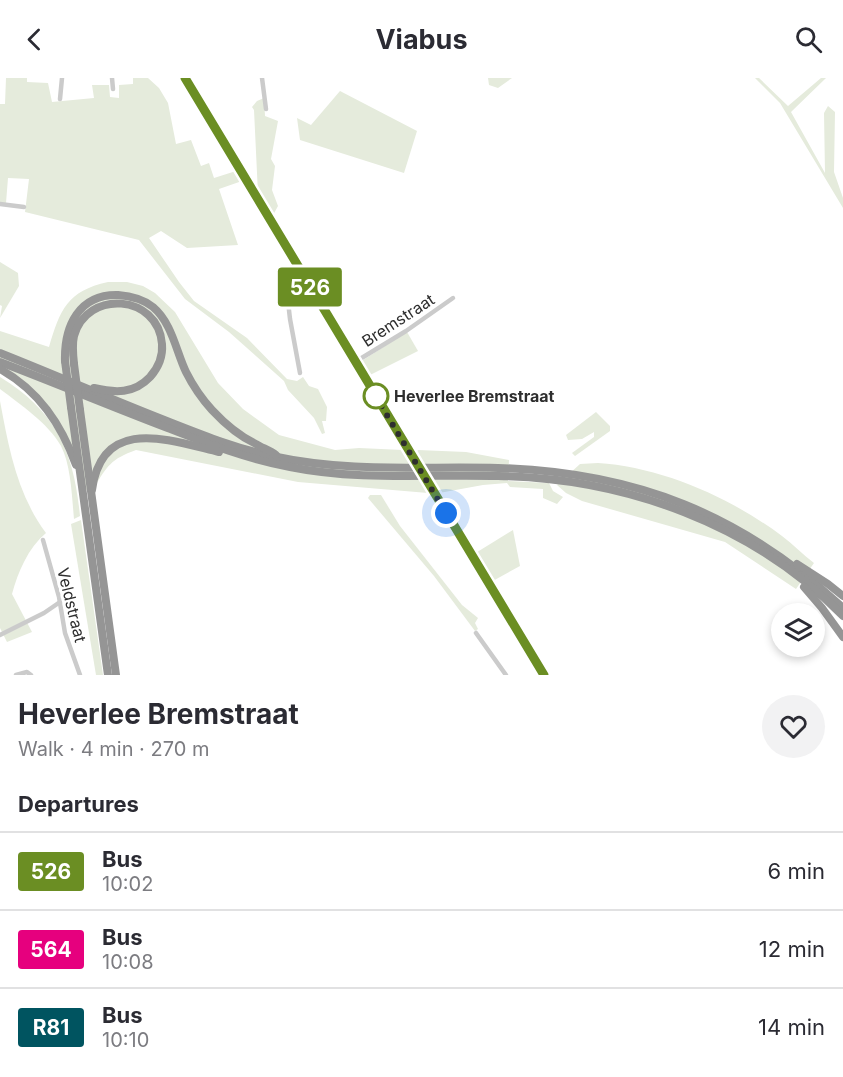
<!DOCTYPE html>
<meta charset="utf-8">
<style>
:root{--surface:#fff;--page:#f2f2f3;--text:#2b2b33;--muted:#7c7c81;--line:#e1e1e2}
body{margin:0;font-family:Inter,sans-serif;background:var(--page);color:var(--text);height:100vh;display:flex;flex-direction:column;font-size:22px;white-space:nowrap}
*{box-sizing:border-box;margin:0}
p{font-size:20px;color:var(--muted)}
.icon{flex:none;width:33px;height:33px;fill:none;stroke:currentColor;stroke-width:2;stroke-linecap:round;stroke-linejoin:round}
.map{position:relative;height:597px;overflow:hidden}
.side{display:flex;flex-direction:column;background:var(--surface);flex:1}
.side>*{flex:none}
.badge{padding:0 12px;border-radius:4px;font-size:21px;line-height:39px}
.controls{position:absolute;left:771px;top:525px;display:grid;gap:12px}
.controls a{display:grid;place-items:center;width:54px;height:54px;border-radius:50%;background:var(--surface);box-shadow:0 3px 9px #0003;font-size:30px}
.you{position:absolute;width:30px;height:30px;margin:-15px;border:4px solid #fff;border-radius:50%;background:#1a73e8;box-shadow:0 0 0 9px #1a73e833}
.map>.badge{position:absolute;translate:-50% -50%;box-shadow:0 0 0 3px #fff}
h2{padding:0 18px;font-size:22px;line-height:54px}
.round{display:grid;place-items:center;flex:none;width:63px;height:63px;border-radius:32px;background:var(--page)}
.overview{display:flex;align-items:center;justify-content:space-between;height:102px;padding:0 18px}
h1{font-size:28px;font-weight:700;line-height:45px}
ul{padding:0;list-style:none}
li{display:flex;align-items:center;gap:18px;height:78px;padding:0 18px;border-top:2px solid var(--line)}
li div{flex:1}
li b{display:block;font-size:22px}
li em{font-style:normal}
li .badge{min-width:66px;font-weight:700;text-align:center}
header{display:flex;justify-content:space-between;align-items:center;height:78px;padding:0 18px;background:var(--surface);font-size:27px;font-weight:700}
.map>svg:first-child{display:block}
.green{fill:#e5ebdc}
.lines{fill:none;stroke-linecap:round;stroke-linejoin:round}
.street{stroke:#cbcbcb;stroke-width:4.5}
.primary{stroke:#a6a6a6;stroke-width:7}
.highway{stroke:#959595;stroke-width:8}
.primary-bridge{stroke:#a6a6a6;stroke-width:7}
.highway-bridge{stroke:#959595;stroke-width:8}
.line-casing{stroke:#fff;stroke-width:14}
.line{stroke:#6b8e23;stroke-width:9}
.walk{stroke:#2e2e2e;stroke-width:6;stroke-dasharray:0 10.8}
.stop-dot{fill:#fff;stroke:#6b8e23;stroke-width:3}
.labels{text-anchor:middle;stroke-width:6;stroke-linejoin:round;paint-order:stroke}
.street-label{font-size:16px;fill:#2e2e2e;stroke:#fff}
.stop-label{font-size:16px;font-weight:bold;fill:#2e2e2e;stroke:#fff;text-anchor:start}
</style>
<header><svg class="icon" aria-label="back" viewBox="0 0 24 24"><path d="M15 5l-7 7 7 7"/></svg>Viabus<svg class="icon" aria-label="search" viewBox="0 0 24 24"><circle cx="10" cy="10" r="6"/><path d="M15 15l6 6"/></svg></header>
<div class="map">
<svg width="843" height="597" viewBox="0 0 843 597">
<rect width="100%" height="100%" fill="#fff"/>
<g class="green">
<path d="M6 0H27V4L48 5 52 24 94 20 92 7H109L110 19 119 20V7L133 6V0H148L159 10 168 25 176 66 191 62 201 88 209 85 214 100 236 93 242 103 219 111 238 167 187 170 161 153 149 160 179 204 194 223 247 260 287 301 297 303 303 299 309 308 318 311 327 329 326 343H322L325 355 322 356 314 340 288 312 284 303 229 254 185 221 139 162 25 134 29 101 8 100 6 125H0V26H5Z"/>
<path d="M488 0H512L498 10 489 7Z"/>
<path d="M755 0H759L788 28 821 0H826L791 34 825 95 824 35 828 28 835 34 834 94 843 120V130L780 25Z"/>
<path d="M340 13 417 53 404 95 300 62 297 40 311 47Z"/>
<path d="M264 20 265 38 278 43 271 81 275 88 272 112 278 128 272 139 258 116 254 32 252 29 257 23Z"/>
<path d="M0 184 18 195 19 208 0 240 2 228 0 227Z"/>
<path d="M108 204H127L143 208 155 215 175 234 218 305 243 331 279 357 335 372 359 370 403 372 428 415 298 404 136 372C111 381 107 388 94 410L85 412 73 371 55 338 0 291V253L49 269C60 232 67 213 108 204Z"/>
<path d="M407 254 418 273 370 297 362 290 360 284Z"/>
<path d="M0 299C56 333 74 374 80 438L74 441C72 420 71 387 61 368 48 345 21 327 0 311Z"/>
<path d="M0 323C9 371 17 416 46 455 28 470 18 494 12 516L32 554 7 564 0 550Z"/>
<path d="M596 334 610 348V353L575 378 572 375 594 359V354L582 361 568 362 566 357Z"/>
<path d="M418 372 466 374 509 382 508 403 549 405 553 413 563 419 557 426 543 420V411L510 409 507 405 483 407 439 415 416 375Z"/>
<path d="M598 385C662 389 731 420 782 458 793 466 803 477 814 485L796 511 725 464 582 423 566 415 557 407 580 386Z"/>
<path d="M370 417H381L400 448 462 527 478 540 475 545 478 551 475 553 434 498 368 420Z"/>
<path d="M81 442 103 597H96L71 446Z"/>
<path d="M513 452 520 488 491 504 474 476Z"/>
</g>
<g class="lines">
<g class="street">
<path d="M112 0 113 11"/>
<path d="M262 0 266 31"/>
<path d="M60 21 62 0"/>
<path d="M0 126 24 129"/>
<path d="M297 187 285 193V197L290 241 300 295"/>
<path d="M355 284 406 253 453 220"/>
<path d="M43 462 59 519 65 555 80 597"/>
<path d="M476 555 506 597"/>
<path d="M0 557 44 535 60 524"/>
<path d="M16 597 27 594 31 597"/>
</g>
<g class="primary">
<path d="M185 0 411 376"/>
<path d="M434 416 544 597"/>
</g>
<g class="highway">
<path d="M0 275C58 298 115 323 172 345 205 358 238 371 272 378 350 395 420 388 498 390 635 394 742 436 843 530"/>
<path d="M65 283C64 248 79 216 118 217 131 218 143 221 153 229 172 245 176 273 186 294 193 308 202 321 212 332 225 346 239 358 256 366 262 370 270 372 276 377"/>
<path d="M0 284C55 305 110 328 165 349 206 365 246 381 290 389 359 403 429 396 498 398 625 400 753 446 843 538"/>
<path d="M74 286C73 277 72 267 74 258 87 211 158 216 162 266 163 278 158 290 150 299 134 316 115 315 94 310"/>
<path d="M0 291C39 313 61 346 76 387"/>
<path d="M71 329 108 597"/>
<path d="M80 332 116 597"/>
<path d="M92 412C102 337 169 362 219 374"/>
<path d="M797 486 828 506 843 518"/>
<path d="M804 509 822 530 843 559"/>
</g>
<path class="primary-bridge" d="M411 376 434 416"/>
<g class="highway-bridge">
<path d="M65 283 71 329"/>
<path d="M74 286 80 332"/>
</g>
</g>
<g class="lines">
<g class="line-casing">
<path id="line" d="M185 0 544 597"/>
</g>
<use href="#line" class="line"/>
<path class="walk" d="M376 318 373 314 446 435"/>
</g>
<circle class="stop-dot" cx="376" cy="318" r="12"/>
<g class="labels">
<g class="street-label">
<text transform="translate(398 242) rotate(-33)" y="6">Bremstraat</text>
<text transform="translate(72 527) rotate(76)" y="6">Veldstraat</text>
</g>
<g class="stop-label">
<text x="394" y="324">Heverlee Bremstraat</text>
</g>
</g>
</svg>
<div class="controls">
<a><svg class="icon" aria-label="layers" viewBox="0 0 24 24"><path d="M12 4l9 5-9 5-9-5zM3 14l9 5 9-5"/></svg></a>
</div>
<div class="you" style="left:446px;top:435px"></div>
<b class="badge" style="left:310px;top:209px;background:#6b8e23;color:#fff">526</b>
</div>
<section class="side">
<div class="overview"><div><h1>Heverlee Bremstraat</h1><p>Walk · 4 min · 270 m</p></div><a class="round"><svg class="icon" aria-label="heart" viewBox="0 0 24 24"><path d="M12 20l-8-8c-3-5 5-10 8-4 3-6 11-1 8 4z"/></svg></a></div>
<h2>Departures</h2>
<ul>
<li><span class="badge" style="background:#6b8e23;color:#fff">526</span><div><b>Bus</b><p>10:02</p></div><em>6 min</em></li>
<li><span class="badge" style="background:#e6007e;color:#fff">564</span><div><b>Bus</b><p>10:08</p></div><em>12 min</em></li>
<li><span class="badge" style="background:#005460;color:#fff">R81</span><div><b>Bus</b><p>10:10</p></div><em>14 min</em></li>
</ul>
</section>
